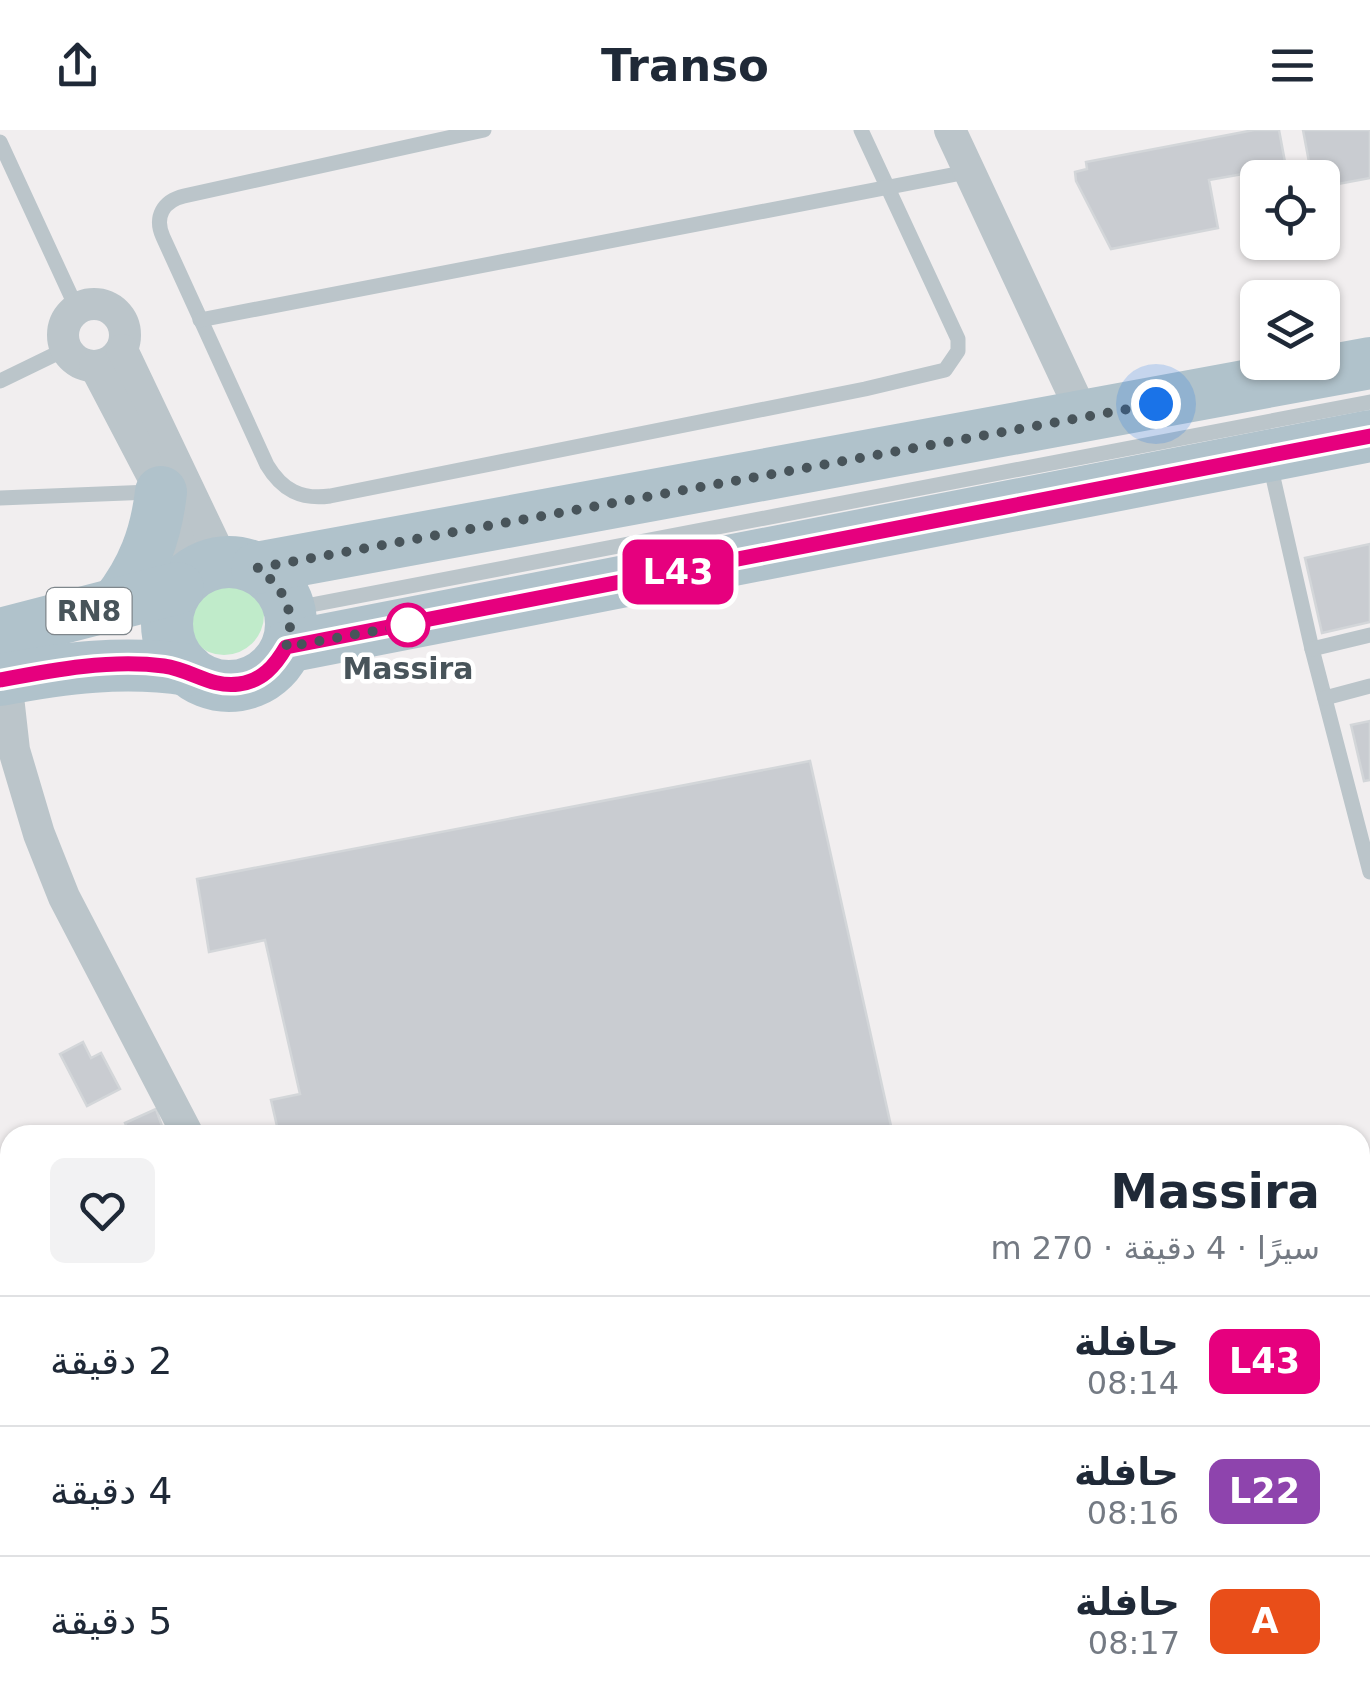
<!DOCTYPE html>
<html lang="ar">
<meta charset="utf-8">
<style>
:root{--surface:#fff;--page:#f2f2f3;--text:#1f2937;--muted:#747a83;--line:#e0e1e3}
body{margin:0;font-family:"DejaVu Sans",Cairo,sans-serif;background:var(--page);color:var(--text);direction:rtl;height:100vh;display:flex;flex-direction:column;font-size:38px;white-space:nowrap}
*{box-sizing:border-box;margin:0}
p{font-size:32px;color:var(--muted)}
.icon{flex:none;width:55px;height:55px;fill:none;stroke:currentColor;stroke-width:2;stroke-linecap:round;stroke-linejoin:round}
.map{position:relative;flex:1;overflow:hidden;direction:ltr}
.drawer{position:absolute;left:0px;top:995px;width:1370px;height:582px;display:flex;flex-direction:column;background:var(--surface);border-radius:30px 30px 0 0;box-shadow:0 2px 8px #0004;direction:rtl}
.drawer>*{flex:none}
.badge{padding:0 20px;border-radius:15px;font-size:35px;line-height:65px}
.buttons{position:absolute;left:1240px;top:30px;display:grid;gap:20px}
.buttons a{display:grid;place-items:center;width:100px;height:100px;border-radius:15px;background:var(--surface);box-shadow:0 2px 8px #0004;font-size:50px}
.you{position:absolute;width:50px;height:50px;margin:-25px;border:8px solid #fff;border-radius:50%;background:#1a73e8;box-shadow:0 0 0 15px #1a73e833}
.map>.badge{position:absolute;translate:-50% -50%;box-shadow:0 0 0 5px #fff}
.round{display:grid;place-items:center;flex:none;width:105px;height:105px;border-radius:15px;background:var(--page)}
.summary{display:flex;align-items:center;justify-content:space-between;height:170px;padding:0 50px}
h1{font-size:48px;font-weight:700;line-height:75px}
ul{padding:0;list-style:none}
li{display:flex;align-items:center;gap:30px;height:130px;padding:0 50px;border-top:2px solid var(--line)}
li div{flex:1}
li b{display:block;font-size:38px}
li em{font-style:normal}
li .badge{min-width:110px;font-weight:700;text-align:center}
header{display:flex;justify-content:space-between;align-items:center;height:130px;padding:0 50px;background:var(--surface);font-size:45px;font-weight:700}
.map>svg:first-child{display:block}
.green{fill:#c0ebca}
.building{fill:#c9ccd1;stroke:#d3d6d9;stroke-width:2.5}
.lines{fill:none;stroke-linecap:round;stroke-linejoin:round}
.service{stroke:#bbc5ca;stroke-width:15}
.minor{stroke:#bbc5ca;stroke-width:32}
.primary{stroke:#b0c2cb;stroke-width:52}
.line-casing{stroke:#fff;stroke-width:22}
.line{stroke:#e6007e;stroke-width:15}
.walk{stroke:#48545a;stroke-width:10;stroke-dasharray:0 18}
.stop-dot{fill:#fff;stroke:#e6007e;stroke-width:5}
.labels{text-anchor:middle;stroke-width:9;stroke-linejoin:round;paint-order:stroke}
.shield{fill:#fff;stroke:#7f878c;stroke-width:2.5}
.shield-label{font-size:28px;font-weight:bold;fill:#48545a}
.stop-label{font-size:30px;font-weight:bold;fill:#48545a;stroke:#fff}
</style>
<header><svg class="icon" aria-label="menu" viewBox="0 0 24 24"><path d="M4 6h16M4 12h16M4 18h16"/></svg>Transo<svg class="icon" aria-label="share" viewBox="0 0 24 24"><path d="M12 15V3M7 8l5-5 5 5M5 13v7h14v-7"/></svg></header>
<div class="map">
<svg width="1370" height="1577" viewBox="0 0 1370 1577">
<rect width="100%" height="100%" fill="#f1eeef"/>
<circle class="green" cx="224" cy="485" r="40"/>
<g class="building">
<path d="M1254 0H1279L1288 48H1258L1257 64 1254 42 1209 50 1218 98 1111 119 1076 51 1075 42 1087 39 1086 32Z"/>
<path d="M1303 0H1370V48L1322 57V48H1312Z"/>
<path d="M1370 414V492L1322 503 1305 428Z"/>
<path d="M1370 591V650L1364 651 1351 595Z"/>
<path d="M810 631 893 1005H279L271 970 300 964 265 810 209 822 197 749Z"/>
<path d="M83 912 91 928 101 923 120 959 87 976 60 924Z"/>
<path d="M156 979 164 1002 130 1005 125 993Z"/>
<path d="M0 1159 10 1160V1215L0 1214Z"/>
</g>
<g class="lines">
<g class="service">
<path d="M484 0 184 66C163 71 154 87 163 107L267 335C282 360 301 370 330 366L865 259 945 240 958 221V209L861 0"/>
<path d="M0 12 77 179"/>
<path d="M200 190 967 42"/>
<path d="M0 251 66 219"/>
<path d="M1270 334 1312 519 1370 742"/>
<path d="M0 368 151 362"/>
<path d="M290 479 1370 272"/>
<path d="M1312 519 1370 505"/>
<path d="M1325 568 1370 556"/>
</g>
<g class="minor">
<path d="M950 0 1084 287"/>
<circle cx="94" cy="205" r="31"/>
<path d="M122 220 223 432"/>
<path d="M95 236 161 362 191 445"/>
<path d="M6 549 14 620 39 704 64 767 188 1005"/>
<path d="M629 1568 637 1577"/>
</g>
<g class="primary">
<circle cx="229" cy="494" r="62"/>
<path d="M257 438 1370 233"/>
<path d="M116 474C143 440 156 405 161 362"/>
<path d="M0 504 178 458"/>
<path d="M287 517 1370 306"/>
<path d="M0 550C63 538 125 530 188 540"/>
</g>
</g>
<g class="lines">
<g class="line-casing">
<path id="line" d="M0 550C53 540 110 529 164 536 192 540 211 558 239 554 262 551 275 536 286 517L1370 306"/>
</g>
<use href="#line" class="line"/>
<path class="walk" d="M408 495 286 517C297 483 285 458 257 438L1156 274"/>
</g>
<circle class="stop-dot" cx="408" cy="495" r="20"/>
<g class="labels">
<rect class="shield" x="46.5" y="458" width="85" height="46" rx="8"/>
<g class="shield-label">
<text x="89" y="491">RN8</text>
</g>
<g class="stop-label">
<text x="408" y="549">Massira</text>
</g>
</g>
</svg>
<div class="buttons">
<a><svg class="icon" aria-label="locate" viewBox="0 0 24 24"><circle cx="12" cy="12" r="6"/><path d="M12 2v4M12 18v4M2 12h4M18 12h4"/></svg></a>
<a><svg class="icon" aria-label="layers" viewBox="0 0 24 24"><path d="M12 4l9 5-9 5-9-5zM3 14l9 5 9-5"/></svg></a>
</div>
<div class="you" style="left:1156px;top:274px"></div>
<b class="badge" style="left:678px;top:442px;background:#e6007e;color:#fff">L43</b>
<section class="drawer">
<div class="summary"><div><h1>Massira</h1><p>سيرًا · 4 دقيقة · 270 m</p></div><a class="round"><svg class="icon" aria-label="heart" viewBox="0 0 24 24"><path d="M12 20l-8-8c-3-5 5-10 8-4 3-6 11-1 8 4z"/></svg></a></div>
<ul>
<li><span class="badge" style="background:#e6007e;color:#fff">L43</span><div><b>حافلة</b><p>08:14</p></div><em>2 دقيقة</em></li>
<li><span class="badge" style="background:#8e44ad;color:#fff">L22</span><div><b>حافلة</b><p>08:16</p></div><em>4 دقيقة</em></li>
<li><span class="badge" style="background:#e94e19;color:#fff">A</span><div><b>حافلة</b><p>08:17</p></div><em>5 دقيقة</em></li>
</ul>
</section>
</div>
